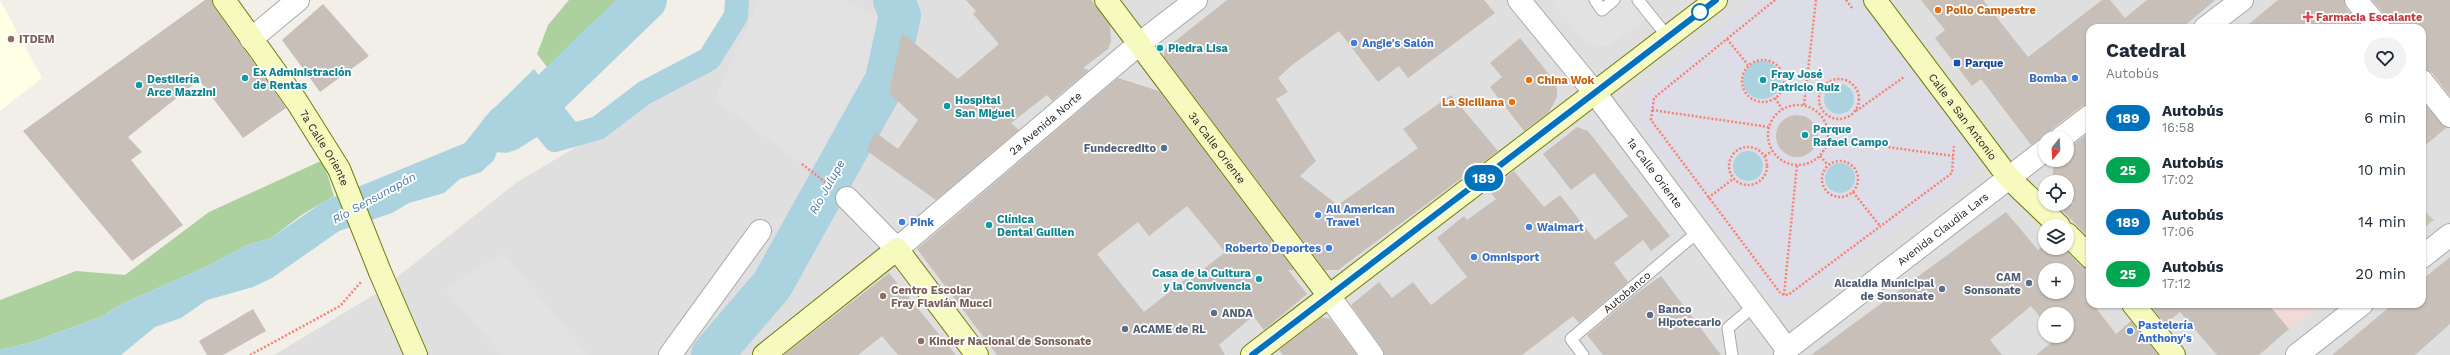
<!DOCTYPE html>
<html lang="es">
<meta charset="utf-8">
<style>
:root{--surface:#fff;--page:#f2f2f3;--text:#1f2937;--muted:#747a83}
body{margin:0;font-family:"Work Sans",sans-serif;background:var(--page);color:var(--text);height:100vh;display:flex;flex-direction:column;font-size:15px;white-space:nowrap}
*{box-sizing:border-box;margin:0}
p{font-size:13px;color:var(--muted)}
.icon{flex:none;width:22px;height:22px;fill:none;stroke:currentColor;stroke-width:2;stroke-linecap:round;stroke-linejoin:round}
.map{position:relative;flex:1;overflow:hidden}
.details{position:absolute;left:2086px;top:24px;width:340px;height:284px;display:flex;flex-direction:column;background:var(--surface);border-radius:12px;box-shadow:0 1px 3px #0004}
.details>*{flex:none}
.badge{padding:0 8px;border-radius:13px;font-size:14px;line-height:26px}
.needle{width:26px;rotate:198deg}
.buttons{position:absolute;left:2038px;top:131px;display:grid;gap:8px}
.buttons a{display:grid;place-items:center;width:36px;height:36px;border-radius:50%;background:var(--surface);box-shadow:0 1px 3px #0004;font-size:20px}
.map>.badge{position:absolute;translate:-50% -50%;box-shadow:0 0 0 2px #fff}
.round{display:grid;place-items:center;flex:none;width:42px;height:42px;border-radius:21px;background:var(--page)}
.overview{display:flex;align-items:center;justify-content:space-between;height:68px;padding:0 20px}
h1{font-size:19px;font-weight:700;line-height:30px}
ul{padding:0;list-style:none}
li{display:flex;align-items:center;gap:12px;height:52px;padding:0 20px}
li div{flex:1}
li b{display:block;font-size:15px}
li em{font-style:normal}
li .badge{min-width:44px;font-weight:700;text-align:center}
.map>svg:first-child{display:block}
.residential{fill:#e0dfdf;fill-rule:evenodd}
.commercial{fill:#f2dad9}
.education{fill:#ffffe5}
.construction{fill:#c7c7b4}
.forest{fill:#add19e}
.parking{fill:#e2e2e2}
.plaza{fill:#dddde8}
.water{fill:#aad3df}
.lines{fill:none;stroke-linecap:round;stroke-linejoin:round}
.canal{stroke:#aad3df;stroke-width:24}
.river{stroke:#aad3df;stroke-width:42}
.building{fill:#c7bfb8;fill-rule:evenodd}
.lane-casing{stroke:#a9a9a9;stroke-width:13}
.street-casing{stroke:#a9a9a9;stroke-width:24}
.secondary-casing{stroke:#707d05;stroke-width:24}
.path{stroke:#fa8072;stroke-width:2.5;stroke-dasharray:2 2;stroke-linecap:butt}
.lane{stroke:#fff;stroke-width:11}
.street{stroke:#fff;stroke-width:22}
.secondary{stroke:#f7fabf;stroke-width:22}
.line-casing{stroke:#fff;stroke-width:9}
.line{stroke:#0072bc;stroke-width:6}
.food-dot{fill:#e8710a;stroke:#fff;stroke-width:1.5}
.stop-dot{fill:#fff;stroke:#0072bc;stroke-width:2}
.health-dot{fill:#e0444e;stroke:#fff;stroke-width:1.5}
.education-dot{fill:#8d6e63;stroke:#fff;stroke-width:1.5}
.shop-dot{fill:#3f7fe0;stroke:#fff;stroke-width:1.5}
.culture-dot{fill:#0f9aa8;stroke:#fff;stroke-width:1.5}
.transit-dot{fill:#1a4fb4;stroke:#fff;stroke-width:1.5}
.service-dot{fill:#5c6f8a;stroke:#fff;stroke-width:1.5}
.labels{text-anchor:middle;stroke-width:3.5;stroke-linejoin:round;paint-order:stroke}
.food-label{font-size:11px;font-weight:bold;fill:#c56008;stroke:#fff;text-anchor:start}
.health-label{font-size:11px;font-weight:bold;fill:#be3a42;stroke:#fff;text-anchor:start}
.education-label{font-size:11px;font-weight:bold;fill:#785e54;stroke:#fff;text-anchor:start}
.shop-label{font-size:11px;font-weight:bold;fill:#366cbe;stroke:#fff;text-anchor:start}
.culture-label{font-size:11px;font-weight:bold;fill:#0d838f;stroke:#fff;text-anchor:start}
.transit-label{font-size:11px;font-weight:bold;fill:#164399;stroke:#fff;text-anchor:start}
.street-label{font-size:11px;fill:#222;stroke:#fff}
.service-label{font-size:11px;font-weight:bold;fill:#4e5e75;stroke:#fff;text-anchor:end}
.water-label{font-size:12px;font-style:italic;fill:#4a7aab;stroke:#fff}
</style>
<div class="map">
<svg width="2450" height="355" viewBox="0 0 2450 355">
<rect width="100%" height="100%" fill="#f2efe9"/>
<g class="residential">
<path d="M747 0H877L883 19 874 73 771 263 696 355H274L377 293 517 182 693 78 731 38Z"/>
<path d="M910 0H2347L2370 28H2090V304H2422V92L2450 127V355H727L773 312 807 249 916 35ZM2045 138H2067V160H2045ZM2045 182H2067V204H2045ZM2045 226H2067V248H2045ZM2045 270H2067V292H2045ZM2045 314H2067V336H2045Z"/>
</g>
<path class="commercial" d="M2269 304H2321L2289 329Z"/>
<path class="education" d="M0 0 42 78 0 111Z"/>
<path class="construction" d="M2422 209 2434 220 2422 229Z"/>
<g class="forest">
<path d="M569 0H633L569 67H547L537 54 548 25Z"/>
<path d="M323 160 334 196 303 214 271 238 245 246 208 266 124 303 101 317 29 343 0 350V300L76 271 125 275 209 212Z"/>
</g>
<g class="parking">
<path d="M759 0H842L883 19 874 73 818 176 715 99Z"/>
<path d="M1551 0H1634L1649 15 1610 46H1599L1584 41Z"/>
<path d="M503 253 588 355H502L445 289Z"/>
</g>
<path class="plaza" d="M1754 0H1861L1976 153 1969 176 1790 305 1775 304 1635 118 1638 94Z"/>
<g class="water">
<circle cx="1762" cy="80" r="19"/>
<path d="M534 69 579 126C568 131 546 132 539 136 525 143 514 156 497 152L494 160 481 172 460 179 444 193 409 203 392 213 339 231 272 278 253 287 207 300 181 318 155 327 121 355H0V350L29 343 101 317 124 303 208 266 245 246 271 238 326 200 465 143 486 116Z"/>
<circle cx="1839" cy="99" r="15"/>
<circle cx="1748" cy="166" r="15"/>
<circle cx="1840" cy="178" r="15"/>
</g>
<g class="lines">
<path class="canal" d="M531 111 555 140 598 128 644 93 709 59 736 16 737 0"/>
<g class="river">
<path d="M506 125 531 111 646 0"/>
<path d="M712 355 772 285 886 80 900 15 894 0"/>
</g>
</g>
<g class="building">
<path d="M205 0H212L214 7 286 108 243 138 199 80 128 137 142 152 131 160 183 225 132 261 23 131Z"/>
<path d="M966 0H1091L1110 25 1111 42 1108 49 1083 68 1089 70 1052 101 1047 95 1011 123 1019 130 936 200 867 151 875 132 898 149 918 120 889 93 902 33 958 79 999 44 973 14 976 11Z"/>
<path d="M1227 0H1484L1495 13 1408 78 1399 66 1378 82 1339 31 1292 65 1278 78 1288 92 1276 99 1316 161 1300 176 1338 205 1418 148 1403 129 1451 95 1498 151 1338 270H1325L1164 57 1165 49Z"/>
<path d="M1921 0H1983L2028 57 2102 0H2110L2125 18 2147 0H2215L2182 28H2090V104L2082 106 2053 128 2046 138 2038 140 2031 145 1981 79 1972 86 1935 38 1945 30Z"/>
<path d="M2278 0H2344L2346 8 2363 28H2244Z"/>
<path d="M2372 0H2450V96L2432 73 2422 69V28H2391L2389 20Z"/>
<path d="M323 4 369 56 320 92 282 40Z"/>
<path d="M1520 38 1556 83 1557 90V97L1549 112 1524 131 1490 87 1502 77 1490 63Z"/>
<path d="M1118 78 1159 91 1294 270H1288L1307 294 1264 330 1253 316 1219 345 1225 355H997L917 249ZM1187 206 1225 252 1189 281 1187 278 1144 312 1097 254 1138 222 1149 236Z"/>
<path d="M2422 101 2446 128 2422 148Z"/>
<circle cx="1797" cy="136" r="21"/>
<path d="M1577 127 1588 131 1670 236 1651 251 1643 240 1614 263 1628 282 1579 323 1573 316 1522 355H1384L1382 348 1351 305 1379 282 1392 298 1413 282 1431 305 1467 277 1437 238 1464 216 1467 220 1496 199 1488 190 1514 171 1544 207 1560 195 1595 240 1628 216 1594 173 1571 190 1543 154Z"/>
<path d="M2090 132V239L2056 204H2074L2067 196V182H2056L2052 178 2055 160H2067V149Z"/>
<path d="M2006 212 2038 250 2045 244V248H2063L2081 266 2090 269V304H2093L2116 334 2131 321 2158 355H2036L2057 338 2055 336H2067V314H2045V323L2031 306 1990 340 2002 355H1811ZM2045 270H2067V292H2045Z"/>
<path d="M2450 257V324L2415 355H2332L2393 304H2422V280Z"/>
<path d="M889 273 956 355H898L882 336 858 355H784Z"/>
<path d="M1661 276 1721 355H1603L1587 335 1637 293Z"/>
<path d="M2268 304 2289 329 2259 355H2217L2180 312 2165 324 2150 305Z"/>
<path d="M253 309 266 331 223 355H207L199 341Z"/>
<path d="M1322 317 1330 319 1357 355H1283L1279 350Z"/>
</g>
<g class="lines">
<g class="lane-casing">
<g id="lane">
<path d="M1595 0 1602 10 1614 0"/>
<path d="M1638 0 1667 36"/>
<path id="s1" d="M1583 355 1571 339 1699 231"/>
<path d="M1732 355 1728 328 1755 305"/>
</g>
</g>
<g class="street-casing">
<g id="street">
<path id="s2" d="M1519 0 1595 93 1787 349"/>
<path d="M2356 0 2379 28"/>
<path d="M2205 28 2242 0"/>
<path d="M251 39 298 0"/>
<path d="M2422 81 2450 116"/>
<path d="M2061 138 2090 116"/>
<path id="s3" d="M847 198 897 249 1139 44 1196 0"/>
<path d="M2422 257 2450 235"/>
<path d="M1329 296 1372 355"/>
<path d="M670 355 760 231"/>
<path id="s4" d="M1785 355 1787 349 2045 150"/>
<path d="M2297 355 2362 304"/>
</g>
</g>
<g class="secondary-casing">
<g id="secondary">
<path id="s5" d="M224 0 297 102 339 169 380 272 416 355"/>
<path id="s6" d="M1106 0 1329 296"/>
<path id="s7" d="M1875 0 2009 178 2059 226"/>
<path d="M2067 234 2090 257"/>
<path d="M2133 304 2174 355"/>
<path d="M764 355 897 249 977 355"/>
<path d="M1252 355 1716 0"/>
</g>
</g>
<g class="path">
<path d="M1775 0 1654 98 1651 120 1781 294 1788 295 1952 173 1954 146"/>
<path d="M1846 0 1852 8"/>
<path d="M1727 39 1748 65"/>
<circle cx="1763" cy="81" r="21"/>
<circle cx="1839" cy="99" r="20"/>
<path d="M1775 98 1782 109"/>
<circle cx="1798" cy="135" r="30"/>
<path d="M1804 105 1816 0"/>
<path d="M1652 110 1769 127"/>
<path d="M1856 111 1904 77"/>
<path d="M1829 139 1953 156"/>
<circle cx="1748" cy="166" r="19"/>
<path d="M1765 156 1772 151"/>
<path d="M1820 156 1828 165"/>
<circle cx="1840" cy="179" r="18"/>
<path d="M802 164 829 185"/>
<path d="M1853 192 1880 226"/>
<path d="M1708 198 1733 179"/>
<path d="M1784 295 1797 165"/>
<path d="M250 355 340 306 361 282"/>
</g>
<use href="#lane" class="lane"/>
<use href="#street" class="street"/>
<use href="#secondary" class="secondary"/>
</g>
<g class="lines">
<g class="line-casing">
<path id="line" d="M1252 355 1716 0"/>
</g>
<use href="#line" class="line"/>
</g>
<g class="food-dot">
<circle cx="1938" cy="10" r="4"/>
<circle cx="1529" cy="80" r="4"/>
<circle cx="1512" cy="102" r="4"/>
</g>
<circle class="stop-dot" cx="1700" cy="12" r="8"/>
<path class="health-dot" d="M2306 11h4v4h4v4h-4v4h-4v-4h-4v-4h4z"/>
<g class="education-dot">
<circle cx="11" cy="39" r="4"/>
<circle cx="883" cy="296" r="4"/>
<circle cx="921" cy="341" r="4"/>
</g>
<g class="shop-dot">
<circle cx="1354" cy="43" r="4"/>
<circle cx="2075" cy="78" r="4"/>
<circle cx="1318" cy="215" r="4"/>
<circle cx="902" cy="222" r="4"/>
<circle cx="1529" cy="227" r="4"/>
<circle cx="1329" cy="248" r="4"/>
<circle cx="1474" cy="257" r="4"/>
<circle cx="2130" cy="331" r="4"/>
</g>
<g class="culture-dot">
<circle cx="1160" cy="48" r="4"/>
<circle cx="245" cy="78" r="4"/>
<circle cx="1763" cy="80" r="4"/>
<circle cx="139" cy="85" r="4"/>
<circle cx="947" cy="106" r="4"/>
<circle cx="1805" cy="135" r="4"/>
<circle cx="989" cy="225" r="4"/>
<circle cx="1259" cy="279" r="4"/>
</g>
<rect class="transit-dot" x="1953" y="59" width="8" height="8" rx="2"/>
<g class="service-dot">
<circle cx="1164" cy="148" r="4"/>
<circle cx="2029" cy="283" r="4"/>
<circle cx="1942" cy="289" r="4"/>
<circle cx="1214" cy="313" r="4"/>
<circle cx="1650" cy="315" r="4"/>
<circle cx="1125" cy="329" r="4"/>
</g>
<g class="labels">
<g class="food-label">
<text x="1946" y="14">Pollo Campestre</text>
<text x="1537" y="84">China Wok</text>
<text x="1504" y="106" text-anchor="end">La Siciliana</text>
</g>
<g class="health-label">
<text x="2316" y="21">Farmacia Escalante</text>
</g>
<g class="education-label">
<text x="19" y="43">ITDEM</text>
<text x="891" y="294">Centro Escolar<tspan x="891" dy="13">Fray Flavián Mucci</tspan></text>
<text x="929" y="345">Kinder Nacional de Sonsonate</text>
</g>
<g class="shop-label">
<text x="1362" y="47">Angie's Salón</text>
<text x="2067" y="82" text-anchor="end">Bomba</text>
<text x="1326" y="213">All American<tspan x="1326" dy="13">Travel</tspan></text>
<text x="910" y="226">Pink</text>
<text x="1537" y="231">Walmart</text>
<text x="1321" y="252" text-anchor="end">Roberto Deportes</text>
<text x="1482" y="261">Omnisport</text>
<text x="2138" y="329">Pastelería<tspan x="2138" dy="13">Anthony's</tspan></text>
</g>
<g class="culture-label">
<text x="1168" y="52">Piedra Lisa</text>
<text x="253" y="76">Ex Administración<tspan x="253" dy="13">de Rentas</tspan></text>
<text x="1771" y="78">Fray José<tspan x="1771" dy="13">Patricio Ruiz</tspan></text>
<text x="147" y="83">Destilería<tspan x="147" dy="13">Arce Mazzini</tspan></text>
<text x="955" y="104">Hospital<tspan x="955" dy="13">San Miguel</tspan></text>
<text x="1813" y="133">Parque<tspan x="1813" dy="13">Rafael Campo</tspan></text>
<text x="997" y="223">Clínica<tspan x="997" dy="13">Dental Guillen</tspan></text>
<text x="1251" y="277" text-anchor="end">Casa de la Cultura<tspan x="1251" dy="13">y la Convivencia</tspan></text>
</g>
<g class="transit-label">
<text x="1965" y="67">Parque</text>
</g>
<g class="street-label">
<text dy="4" stroke="none"><textPath href="#s7" startOffset="146">Calle a San Antonio</textPath></text>
<text dy="4" stroke="none"><textPath href="#s3" startOffset="266">2a Avenida Norte</textPath></text>
<text dy="4" stroke="none"><textPath href="#s5" startOffset="179">7a Calle Oriente</textPath></text>
<text dy="4" stroke="none"><textPath href="#s6" startOffset="185">3a Calle Oriente</textPath></text>
<text dy="4" stroke="none"><textPath href="#s2" startOffset="220">1a Calle Oriente</textPath></text>
<text dy="4" stroke="none"><textPath href="#s4" startOffset="203">Avenida Claudia Lars</textPath></text>
<text dy="4" stroke="none"><textPath href="#s1" startOffset="93">Autobanco</textPath></text>
</g>
<g class="service-label">
<text x="1156" y="152">Fundecredito</text>
<text x="2021" y="281">CAM<tspan x="2021" dy="13">Sonsonate</tspan></text>
<text x="1934" y="287">Alcaldia Municipal<tspan x="1934" dy="13">de Sonsonate</tspan></text>
<text x="1658" y="313" text-anchor="start">Banco<tspan x="1658" dy="13">Hipotecario</tspan></text>
<text x="1222" y="317" text-anchor="start">ANDA</text>
<text x="1133" y="333" text-anchor="start">ACAME de RL</text>
</g>
<g class="water-label">
<text transform="translate(827 187) rotate(-61)" y="4">Río Julupe</text>
<text transform="translate(374 198) rotate(-29)" y="4">Río Sensunapán</text>
</g>
</g>
</svg>
<div class="buttons">
<a><svg class="needle" viewBox="-14 -14 28 28"><path d="M0-13l5 13h-10z" fill="#e53935"/><path d="M0 13l5-13h-10z" fill="#747a83"/></svg></a>
<a><svg class="icon" aria-label="locate" viewBox="0 0 24 24"><circle cx="12" cy="12" r="6"/><path d="M12 2v4M12 18v4M2 12h4M18 12h4"/></svg></a>
<a><svg class="icon" aria-label="layers" viewBox="0 0 24 24"><path d="M12 4l9 5-9 5-9-5zM3 14l9 5 9-5"/></svg></a>
<a>+</a>
<a>−</a>
</div>
<b class="badge" style="left:1484px;top:178px;background:#0072bc;color:#fff">189</b>
<section class="details">
<div class="overview"><div><h1>Catedral</h1><p>Autobús</p></div><a class="round"><svg class="icon" aria-label="heart" viewBox="0 0 24 24"><path d="M12 20l-8-8c-3-5 5-10 8-4 3-6 11-1 8 4z"/></svg></a></div>
<ul>
<li><span class="badge" style="background:#0072bc;color:#fff">189</span><div><b>Autobús</b><p>16:58</p></div><em>6 min</em></li>
<li><span class="badge" style="background:#00a651;color:#fff">25</span><div><b>Autobús</b><p>17:02</p></div><em>10 min</em></li>
<li><span class="badge" style="background:#0072bc;color:#fff">189</span><div><b>Autobús</b><p>17:06</p></div><em>14 min</em></li>
<li><span class="badge" style="background:#00a651;color:#fff">25</span><div><b>Autobús</b><p>17:12</p></div><em>20 min</em></li>
</ul>
</section>
</div>
